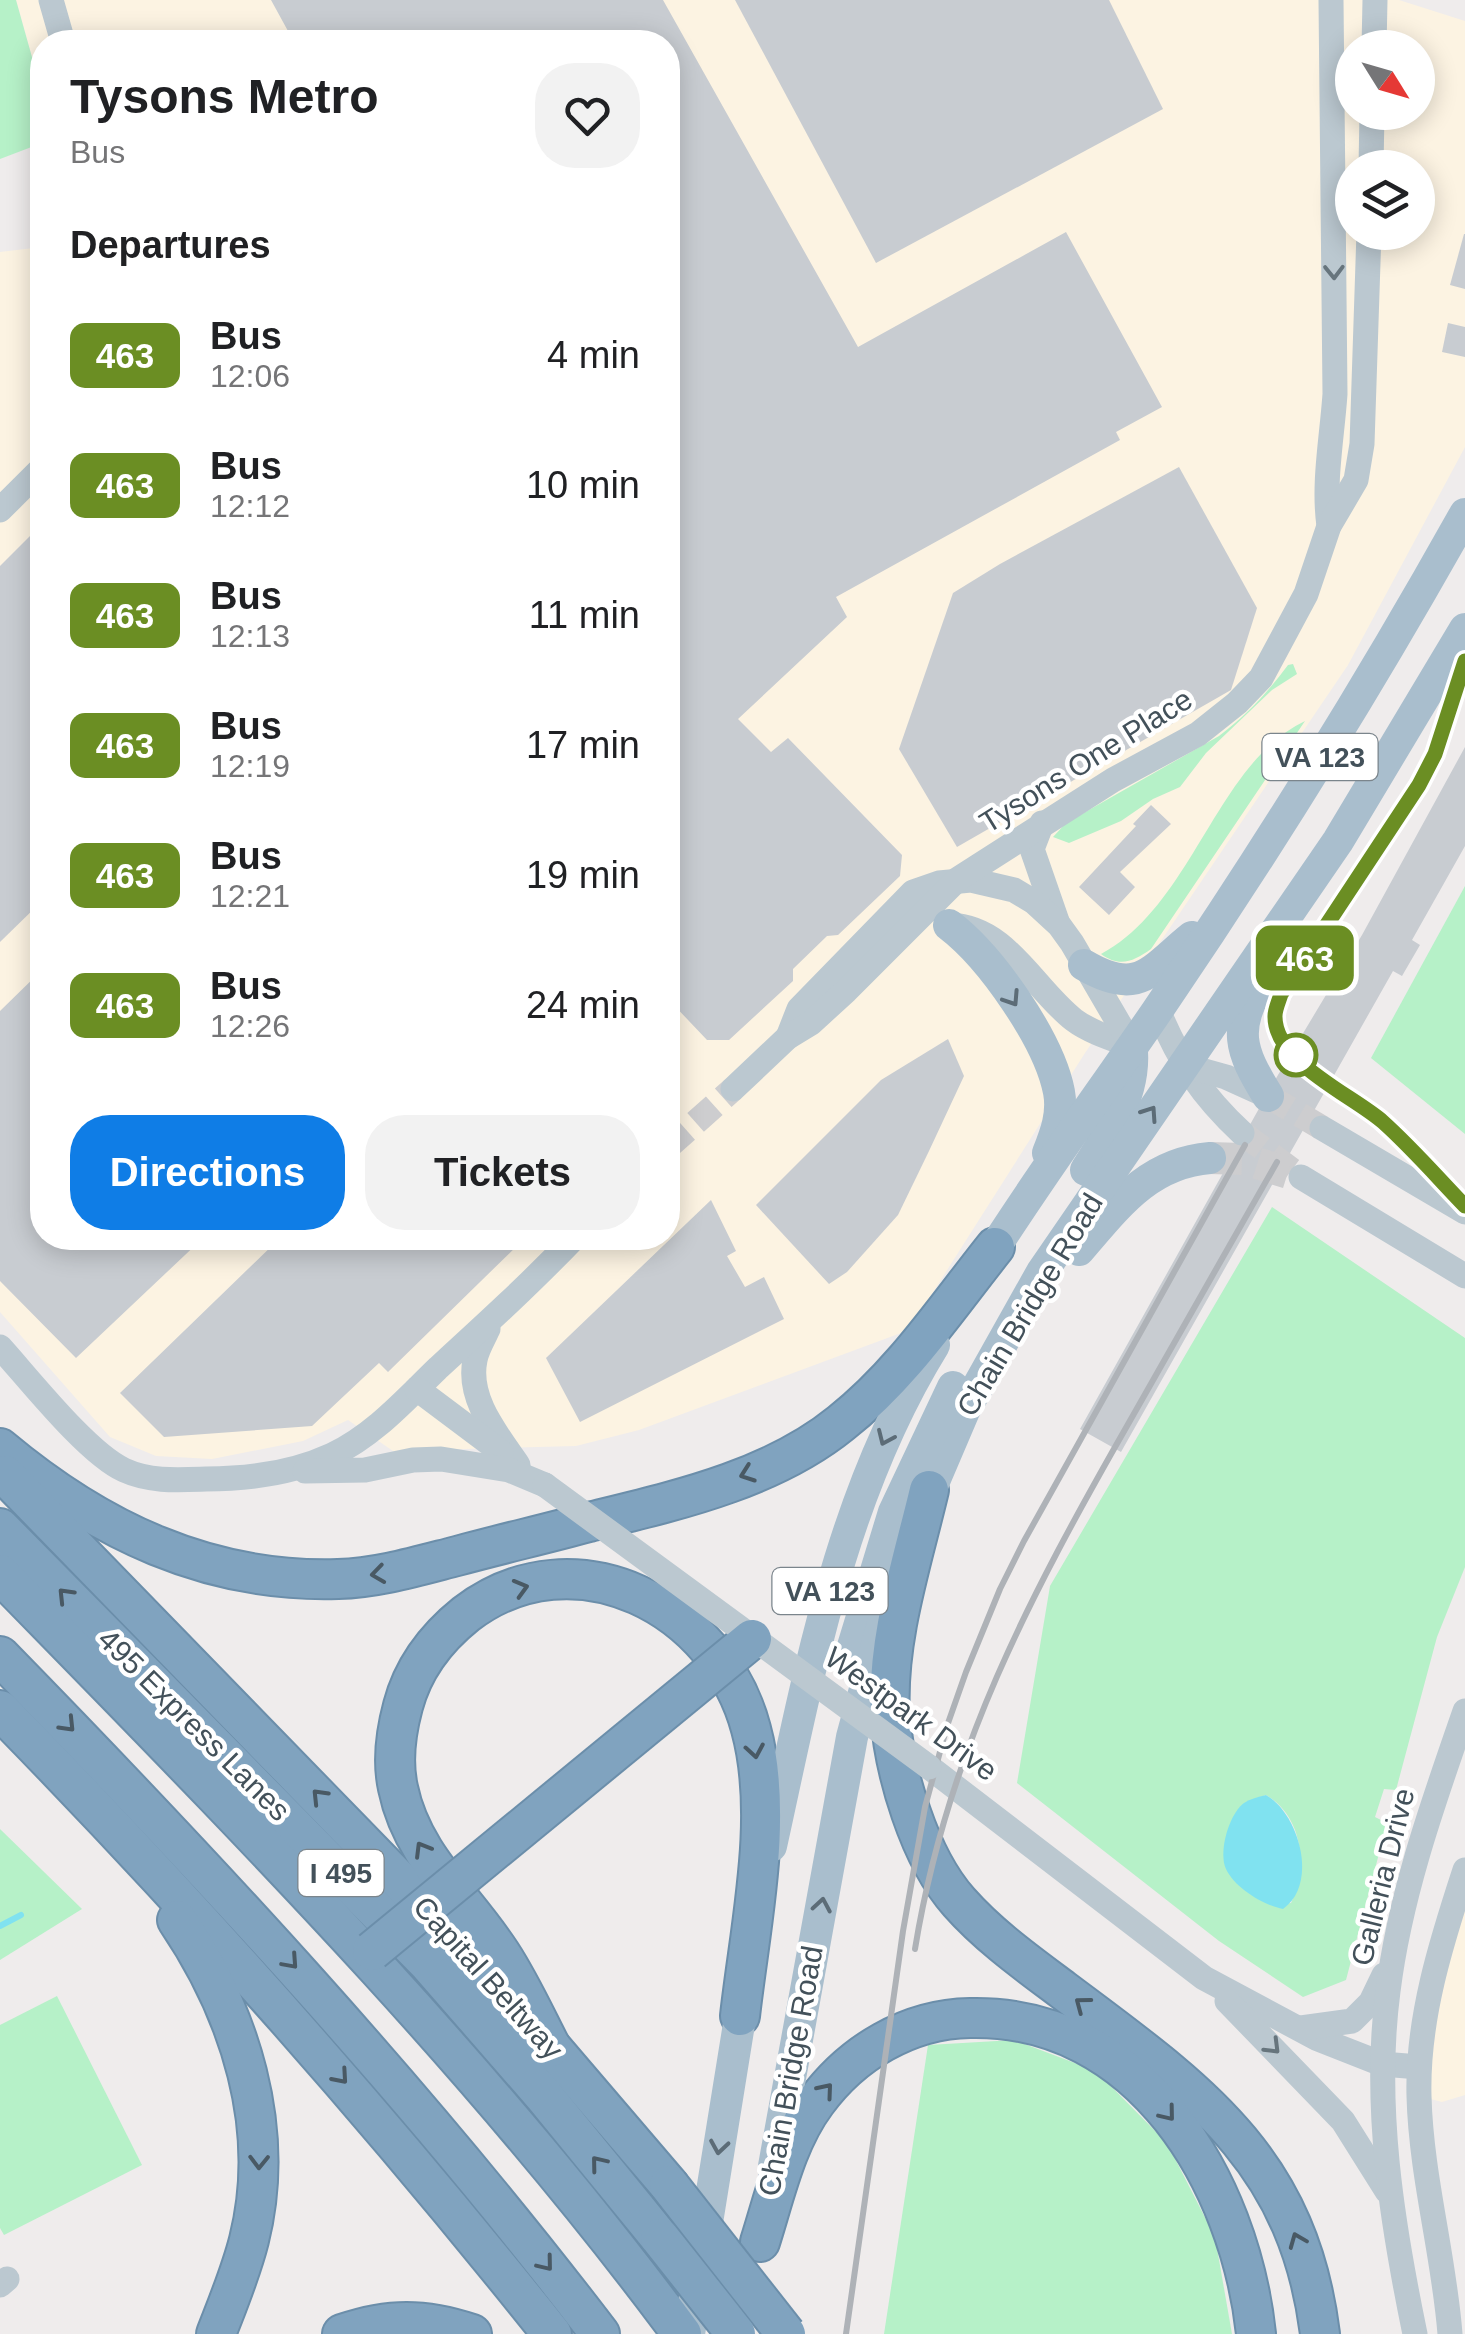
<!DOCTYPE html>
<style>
:root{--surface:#fff;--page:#f2f2f2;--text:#202124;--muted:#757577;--accent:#0f7de6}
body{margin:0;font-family:Helvetica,sans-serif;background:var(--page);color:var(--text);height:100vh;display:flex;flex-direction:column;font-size:38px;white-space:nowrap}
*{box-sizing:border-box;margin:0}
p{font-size:32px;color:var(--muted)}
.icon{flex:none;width:55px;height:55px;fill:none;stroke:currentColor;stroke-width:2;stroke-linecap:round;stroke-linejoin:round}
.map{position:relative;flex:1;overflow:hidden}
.panel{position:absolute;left:30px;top:30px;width:650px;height:1220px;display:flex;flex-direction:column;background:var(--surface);border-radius:40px;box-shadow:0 5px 25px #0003}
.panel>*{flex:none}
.badge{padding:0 20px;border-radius:15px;font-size:35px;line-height:65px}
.needle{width:65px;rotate:127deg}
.buttons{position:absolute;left:1335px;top:30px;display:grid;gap:20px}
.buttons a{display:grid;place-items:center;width:100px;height:100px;border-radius:50%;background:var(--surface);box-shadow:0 5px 25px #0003;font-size:50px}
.map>.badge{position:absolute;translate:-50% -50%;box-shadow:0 0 0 5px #fff}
h2{padding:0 40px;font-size:38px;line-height:90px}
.round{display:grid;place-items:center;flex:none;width:105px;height:105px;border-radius:40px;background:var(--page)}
.overview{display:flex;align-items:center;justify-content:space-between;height:170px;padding:0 40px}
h1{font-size:48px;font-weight:800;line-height:75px}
.button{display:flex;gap:20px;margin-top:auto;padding:20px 40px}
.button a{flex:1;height:115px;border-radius:40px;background:var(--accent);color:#fff;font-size:40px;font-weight:800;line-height:115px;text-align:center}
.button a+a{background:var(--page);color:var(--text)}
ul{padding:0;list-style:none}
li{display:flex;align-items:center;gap:30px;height:130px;padding:0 40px}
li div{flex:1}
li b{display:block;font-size:38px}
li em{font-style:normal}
li .badge{min-width:110px;font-weight:700;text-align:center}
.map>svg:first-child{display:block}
.commercial{fill:#fcf3e2;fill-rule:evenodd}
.green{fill:#b6f1c8;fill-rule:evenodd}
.water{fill:#80e2f0}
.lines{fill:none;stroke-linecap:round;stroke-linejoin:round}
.stream{stroke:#80e2f0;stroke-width:6}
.building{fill:#c8ccd1}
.minor-tunnel{stroke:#cdcdcf;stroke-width:25;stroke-dasharray:25 12;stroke-linecap:butt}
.major-tunnel{stroke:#cdcdcf;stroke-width:32;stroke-dasharray:32 16;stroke-linecap:butt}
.highway-casing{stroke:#6b8eaa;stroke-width:42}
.minor{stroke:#bbc8d0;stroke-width:25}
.major{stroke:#a9becd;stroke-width:32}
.highway{stroke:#80a3bf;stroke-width:38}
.rail{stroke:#aeb2b7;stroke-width:6}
.highway-bridge-casing{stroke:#6b8eaa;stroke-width:42;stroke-linecap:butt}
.minor-bridge{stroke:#bbc8d0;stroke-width:25}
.highway-bridge{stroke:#80a3bf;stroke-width:38}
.oneway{stroke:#67757d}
.oneway2{stroke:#5c6c77}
.oneway3{stroke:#495964}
.line-casing{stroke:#fff;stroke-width:22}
.line{stroke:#6b8e23;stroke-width:15}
.stop-dot{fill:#fff;stroke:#6b8e23;stroke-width:5}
.labels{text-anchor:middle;stroke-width:9;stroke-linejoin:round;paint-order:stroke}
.shield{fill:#fff;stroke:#7b858c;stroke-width:2.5}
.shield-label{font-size:28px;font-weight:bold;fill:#43515a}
.street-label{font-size:30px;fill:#43515a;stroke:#fff}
</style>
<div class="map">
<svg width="1465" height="2334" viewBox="0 0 1465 2334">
<rect width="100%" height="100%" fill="#efecec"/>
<g class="commercial">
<path d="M16 0H1399L1465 21V447L1348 665 1085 1053 909 1330 639 1430 576 1446 393 1451 348 1420 303 1441 212 1459 156 1456 110 1437 0 1312V252L42 247V1238H668V42H42V93ZM1352 48H1418V112H1352ZM1352 168H1418V232H1352Z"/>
<path d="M1465 1891V2095L1442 2102 1419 2096Z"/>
</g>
<g class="green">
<path d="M0 0H16L42 93V143L0 159Z"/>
<path d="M1293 664 1297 674 1272 690 1206 753 1180 787 1153 799 1121 821 1069 843 1053 837 1066 823 1219 736C1247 715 1267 693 1288 665Z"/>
<path d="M1305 721 1151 949C1134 961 1120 968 1101 954 1193 905 1216 763 1305 721Z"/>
<path d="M1465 886V1134L1371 1058Z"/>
<path d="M1272 1207 1465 1338V1567L1437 1637 1396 1790 1384 1789 1375 1817 1387 1823 1346 1980 1303 1997 1219 1941 1017 1783 1050 1586ZM1266 1795C1303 1817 1308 1866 1291 1903 1254 1908 1244 1888 1224 1861 1227 1829 1234 1805 1266 1795Z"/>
<path d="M0 1829 82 1909 0 1960Z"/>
<path d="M57 1996 142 2165 4 2235 0 2228V2025Z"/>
<path d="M1014 2040 1096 2071 1167 2143 1215 2237 1232 2334H884L928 2045Z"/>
</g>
<path class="water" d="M1266 1795C1299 1814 1319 1884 1283 1909 1263 1905 1235 1888 1226 1869 1218 1852 1229 1814 1244 1803 1250 1799 1258 1797 1266 1795Z"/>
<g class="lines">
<path class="stream" d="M0 1926 21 1915"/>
</g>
<g class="building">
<path d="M271 0H663L858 347 1066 232 1162 407 1116 432 1120 440 836 597 847 617 738 719 771 752 788 738 902 855 900 876 838 935 827 936 793 969V981L729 1040H707L670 1001 668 1005V42H294Z"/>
<path d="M735 0H1109L1163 109 876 263Z"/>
<path d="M1464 234H1465V289L1450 285Z"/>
<path d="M1448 323 1465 327V357L1442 352Z"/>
<path d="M1179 467 1257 608 1231 690 957 847 899 749 953 593 1000 564Z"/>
<path d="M42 524V901L0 942V566Z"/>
<path d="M1465 747V846L1412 940 1420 945 1402 976 1393 971 1121 1452 1080 1429 1275 1080 1362 935Z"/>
<path d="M1151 805 1171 824 1120 872 1135 887 1109 915 1079 887 1136 826 1133 824Z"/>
<path d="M42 970V1238H203L76 1358 0 1281V1011Z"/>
<path d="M948 1039 964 1076 929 1151 898 1215 847 1272 829 1284 756 1205 881 1080Z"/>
<path d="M711 1200 736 1251 727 1256 745 1287 764 1277 784 1319 580 1422 546 1358Z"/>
<path d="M280 1238H525L388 1372 379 1363 312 1426 164 1437 120 1393Z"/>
</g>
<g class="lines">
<g class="minor-tunnel">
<path d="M1268 1096 1322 1128"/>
<path d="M1242 1133 1301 1177"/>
<path d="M668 1147 733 1089"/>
</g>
<path class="major-tunnel" d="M1210 1158 1244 1159 1301 1177"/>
<g class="highway-casing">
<g id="highway">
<path d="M0 1448C98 1530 208 1583 338 1579 378 1578 418 1566 457 1556 501 1544 545 1534 589 1522 674 1501 771 1480 841 1423 902 1375 947 1307 995 1247"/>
<path d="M5 1475 402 1883 551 2047 669 2185"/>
<path d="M929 1490C912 1562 886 1639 890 1713 894 1772 919 1857 959 1902 989 1936 1027 1963 1063 1990 1195 2089 1298 2157 1320 2334"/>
<path d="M0 1528 429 1964 544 2096 660 2238"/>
<path d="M0 1574C238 1818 479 2060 682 2334"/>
<path d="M0 1656C211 1872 416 2093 600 2334"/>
<path d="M0 1710C195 1909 378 2116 552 2334"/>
<path d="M177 1920C240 2013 277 2128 249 2240 241 2272 228 2303 216 2334"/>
<path d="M551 2047C535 2016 520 1983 501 1954 465 1898 412 1857 398 1788 392 1761 396 1732 403 1706 413 1668 436 1638 466 1614 575 1531 719 1607 751 1729 775 1817 750 1926 740 2016"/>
<path d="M760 2242C775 2195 786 2142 816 2102 852 2053 908 2019 970 2018 1141 2014 1240 2182 1256 2334"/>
<path d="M342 2334C389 2318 424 2318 472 2334"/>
</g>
</g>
<g class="minor">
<path d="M51 0 63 42"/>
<path d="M1374 48 1375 0"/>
<path d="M1371 168 1372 112"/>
<path d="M0 510 42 468"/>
<path d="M1329 526C1323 483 1332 438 1335 394L1331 0"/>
<path d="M1042 823 1032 849 1057 921"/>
<path d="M950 925C1007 927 1033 988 1074 1020 1090 1032 1113 1039 1132 1046"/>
<path d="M1158 1010C1179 1061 1202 1096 1242 1133"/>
<path d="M788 1037 799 1009 913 892 939 883 971 880 1014 890 1034 902 1059 925 1072 943 1132 1046"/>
<path d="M1183 1065 1226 1077 1268 1096"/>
<path d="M733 1089 788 1037 811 1023 846 991 958 879 1113 780 1198 734 1237 703 1261 678 1306 594 1329 526 1356 480 1362 444 1369 232"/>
<path d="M1322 1128 1465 1212"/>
<path d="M1301 1177 1465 1276"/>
<path d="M488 1329C484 1338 477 1349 475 1360 467 1399 497 1434 518 1465"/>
<path d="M0 1347C29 1379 87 1453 124 1470 150 1482 178 1480 206 1479 248 1479 293 1473 332 1455 373 1436 405 1400 437 1369 484 1326 530 1284 574 1238"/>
<path d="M417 1389 501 1452"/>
<path d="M305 1471 365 1470 413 1460 441 1459 509 1470 545 1485"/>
<path d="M929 1767 1204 1978 1316 2038 1382 2064 1419 2067"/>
<path d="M1227 2001 1343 2121 1387 2191"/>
<path d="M1301 2028 1352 2021 1371 2002 1384 1975"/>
<path d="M0 2285 7 2279"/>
<path d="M1415 2334C1392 2223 1373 2105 1388 1991 1400 1895 1433 1803 1465 1711"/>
<path d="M1450 2334C1444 2255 1421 2176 1419 2096 1417 2019 1441 1943 1465 1870"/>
</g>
<g class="major">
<path d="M949 925C991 957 1049 1040 1059 1092 1063 1114 1056 1133 1048 1153"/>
<path d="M1084 965C1139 997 1150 971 1192 937"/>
<path d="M1261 981C1233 1030 1239 1049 1268 1096"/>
<path d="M1086 1170C1109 1134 1135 1095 1132 1051"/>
<path d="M1079 1250C1117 1206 1148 1163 1210 1158"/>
<path d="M981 1269C1036 1181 1098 1097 1157 1011 1266 851 1370 684 1465 514"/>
<path d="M920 1514 964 1411 1042 1272 1338 841 1465 629"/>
<path d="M851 1653 894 1512 953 1387"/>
<path d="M771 1846C809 1674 840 1497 934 1345"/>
<path d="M774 2166 852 1737 886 1612"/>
<path d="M689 2334 744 1993"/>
</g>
<use href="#highway" class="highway"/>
<g class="rail">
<path d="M915 1949C947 1752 1030 1596 1127 1426 1177 1338 1227 1250 1277 1162"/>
<path d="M846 2334 903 1931 925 1807 947 1726 966 1672 1000 1589 1024 1541 1245 1145"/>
</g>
<g class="highway-bridge-casing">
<g id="highway-bridge">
<path d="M372 1951 752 1639"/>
<path d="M669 2185 786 2334"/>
<path d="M660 2238 736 2334"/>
</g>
</g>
<path class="minor-bridge" d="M545 1485 929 1767"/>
<use href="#highway-bridge" class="highway-bridge"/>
</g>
<defs><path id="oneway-chevron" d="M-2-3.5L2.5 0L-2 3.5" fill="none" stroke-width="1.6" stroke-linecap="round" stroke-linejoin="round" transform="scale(2.5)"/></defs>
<g class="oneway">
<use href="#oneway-chevron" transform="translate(1334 272) rotate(89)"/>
<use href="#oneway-chevron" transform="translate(1273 2047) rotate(45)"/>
</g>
<g class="oneway2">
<use href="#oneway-chevron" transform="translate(1012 999) rotate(57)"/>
<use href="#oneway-chevron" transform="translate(1150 1113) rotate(-56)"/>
<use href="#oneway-chevron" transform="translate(885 1438) rotate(114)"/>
<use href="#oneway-chevron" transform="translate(822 1905) rotate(-80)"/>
<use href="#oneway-chevron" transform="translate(719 2147) rotate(99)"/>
</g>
<g class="oneway3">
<use href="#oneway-chevron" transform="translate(747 1474) rotate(160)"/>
<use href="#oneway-chevron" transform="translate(378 1574) rotate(172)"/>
<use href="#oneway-chevron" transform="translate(521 1588) rotate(-16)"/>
<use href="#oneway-chevron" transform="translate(65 1595) rotate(-134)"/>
<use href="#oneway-chevron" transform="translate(68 1725) rotate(46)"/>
<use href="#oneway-chevron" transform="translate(755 1751) rotate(80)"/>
<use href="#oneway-chevron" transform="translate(319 1796) rotate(-134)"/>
<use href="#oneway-chevron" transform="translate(422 1849) rotate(-121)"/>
<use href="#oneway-chevron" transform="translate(291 1962) rotate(48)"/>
<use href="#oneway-chevron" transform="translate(1082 2004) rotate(-143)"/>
<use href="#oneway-chevron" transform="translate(341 2077) rotate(49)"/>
<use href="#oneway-chevron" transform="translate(826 2090) rotate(-50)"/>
<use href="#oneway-chevron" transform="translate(1168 2114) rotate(51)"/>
<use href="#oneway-chevron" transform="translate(259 2162) rotate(91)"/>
<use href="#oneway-chevron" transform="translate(598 2163) rotate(-129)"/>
<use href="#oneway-chevron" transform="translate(1297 2240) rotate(-112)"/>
<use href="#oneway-chevron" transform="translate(546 2264) rotate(51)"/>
</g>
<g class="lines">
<g class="line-casing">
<path id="line" d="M1465 661 1435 754 1419 785 1281 994C1279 1001 1275 1009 1275 1016 1274 1062 1354 1096 1383 1122 1412 1148 1438 1178 1465 1206"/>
</g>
<use href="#line" class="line"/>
</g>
<circle class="stop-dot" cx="1296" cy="1055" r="20"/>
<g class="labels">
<g class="shield">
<rect x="1262.5" y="734" width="115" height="46" rx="8"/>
<rect x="772.5" y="1568" width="115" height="46" rx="8"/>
<rect x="298.5" y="1850" width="85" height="46" rx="8"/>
</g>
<g class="shield-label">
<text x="1320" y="767">VA 123</text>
<text x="830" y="1601">VA 123</text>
<text x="341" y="1883">I 495</text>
</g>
<g class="street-label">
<text transform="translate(1086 761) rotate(-32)" y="10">Tysons One Place</text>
<text transform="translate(1030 1305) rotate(-59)" y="10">Chain Bridge Road</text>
<text transform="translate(911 1714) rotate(36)" y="10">Westpark Drive</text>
<text transform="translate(194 1725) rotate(45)" y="10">495 Express Lanes</text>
<text transform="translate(1383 1877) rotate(-76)" y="10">Galleria Drive</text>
<text transform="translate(488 1978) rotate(48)" y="10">Capital Beltway</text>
<text transform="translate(791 2071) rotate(-80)" y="10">Chain Bridge Road</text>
</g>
</g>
</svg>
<div class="buttons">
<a><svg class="needle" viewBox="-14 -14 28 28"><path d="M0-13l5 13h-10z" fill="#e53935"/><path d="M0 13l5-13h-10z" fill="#757577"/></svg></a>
<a><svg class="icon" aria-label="layers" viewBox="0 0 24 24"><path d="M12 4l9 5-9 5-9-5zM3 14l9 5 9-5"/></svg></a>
</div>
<b class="badge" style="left:1305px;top:958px;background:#6b8e23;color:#fff">463</b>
<section class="panel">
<div class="overview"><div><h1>Tysons Metro</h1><p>Bus</p></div><a class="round"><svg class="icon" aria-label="heart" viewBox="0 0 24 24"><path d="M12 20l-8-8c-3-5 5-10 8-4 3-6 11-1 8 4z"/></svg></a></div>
<h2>Departures</h2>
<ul>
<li><span class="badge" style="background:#6b8e23;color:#fff">463</span><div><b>Bus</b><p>12:06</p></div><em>4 min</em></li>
<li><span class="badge" style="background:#6b8e23;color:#fff">463</span><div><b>Bus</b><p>12:12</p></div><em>10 min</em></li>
<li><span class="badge" style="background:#6b8e23;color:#fff">463</span><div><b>Bus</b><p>12:13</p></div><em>11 min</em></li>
<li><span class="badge" style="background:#6b8e23;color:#fff">463</span><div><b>Bus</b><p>12:19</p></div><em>17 min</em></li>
<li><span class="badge" style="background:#6b8e23;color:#fff">463</span><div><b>Bus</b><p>12:21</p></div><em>19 min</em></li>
<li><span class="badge" style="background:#6b8e23;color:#fff">463</span><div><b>Bus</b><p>12:26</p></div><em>24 min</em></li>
</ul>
<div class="button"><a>Directions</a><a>Tickets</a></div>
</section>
</div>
